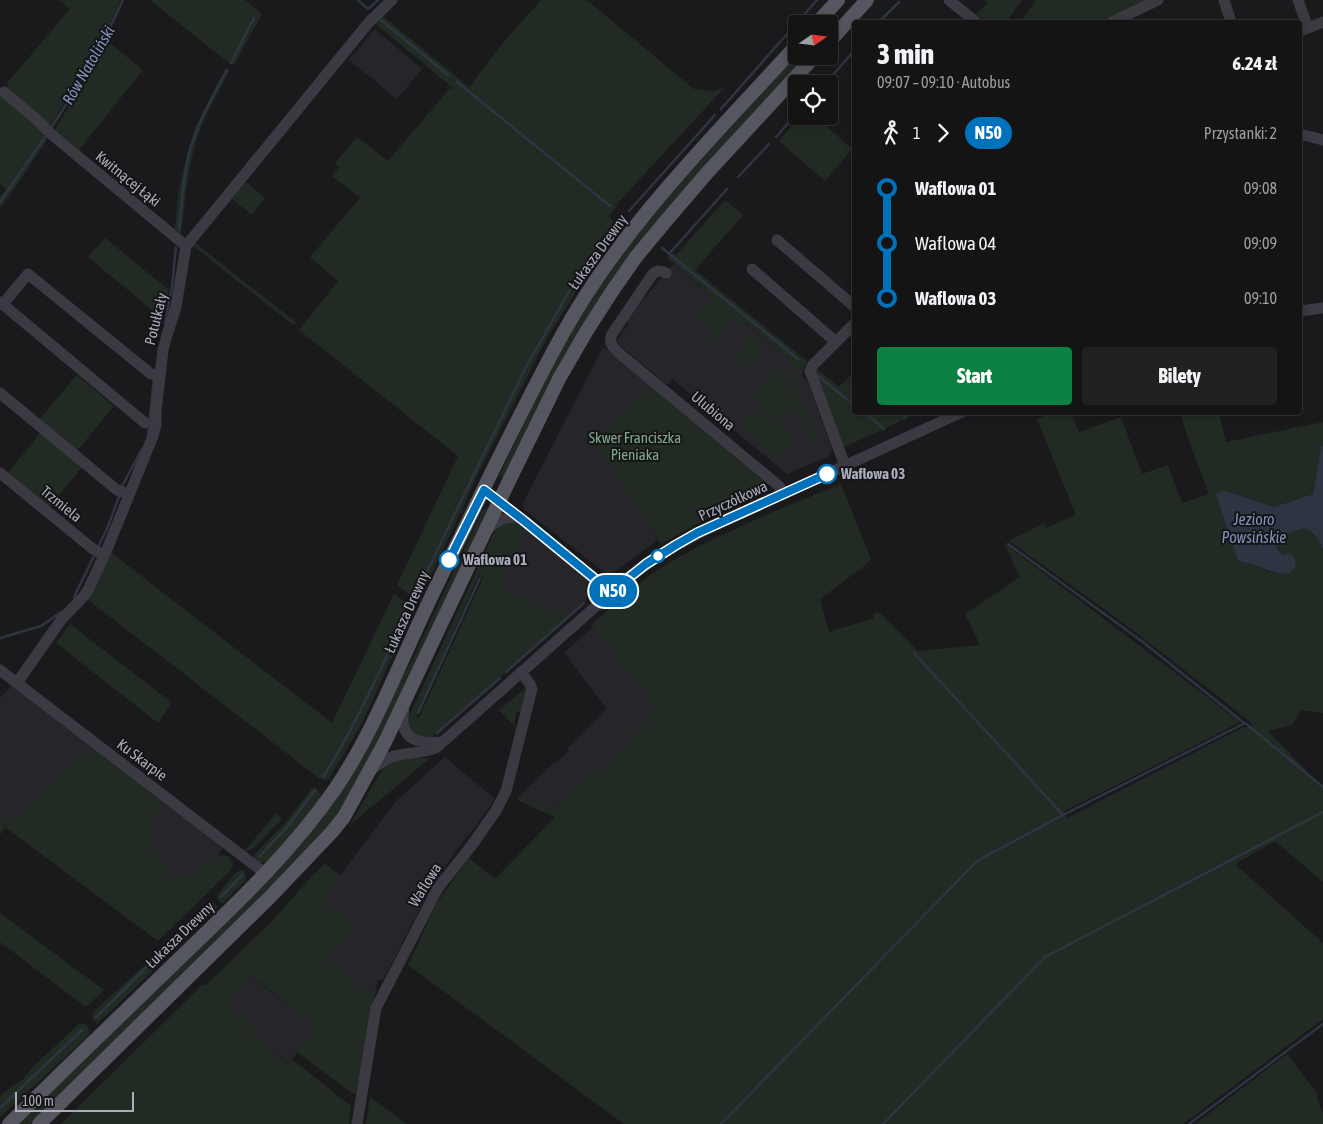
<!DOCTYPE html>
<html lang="pl">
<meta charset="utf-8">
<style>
:root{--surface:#141415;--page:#212122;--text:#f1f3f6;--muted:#9d9ea0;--line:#333334;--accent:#0b8043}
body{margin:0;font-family:"Asap Condensed",sans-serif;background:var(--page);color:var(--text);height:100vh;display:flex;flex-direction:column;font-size:19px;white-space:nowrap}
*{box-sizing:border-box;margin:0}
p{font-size:16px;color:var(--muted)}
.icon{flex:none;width:28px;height:28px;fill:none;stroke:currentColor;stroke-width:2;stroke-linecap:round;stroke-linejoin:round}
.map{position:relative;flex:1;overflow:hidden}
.side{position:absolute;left:852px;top:20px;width:450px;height:395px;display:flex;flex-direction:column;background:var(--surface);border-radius:5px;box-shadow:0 2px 8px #0003,0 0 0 1px var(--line)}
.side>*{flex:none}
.badge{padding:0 10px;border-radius:16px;font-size:18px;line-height:32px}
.needle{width:32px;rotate:76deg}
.fabs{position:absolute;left:788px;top:15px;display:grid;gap:10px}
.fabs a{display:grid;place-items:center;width:50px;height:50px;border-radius:5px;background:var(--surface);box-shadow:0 2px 8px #0003,0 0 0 1px var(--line);font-size:25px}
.scale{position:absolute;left:15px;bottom:12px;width:119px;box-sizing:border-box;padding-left:5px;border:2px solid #abadbd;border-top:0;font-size:14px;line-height:18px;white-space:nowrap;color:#abadbd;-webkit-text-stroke:4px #151417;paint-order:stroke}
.map>.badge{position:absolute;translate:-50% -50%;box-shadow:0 0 0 2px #fff}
.legs{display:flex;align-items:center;gap:8px;height:55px;padding:0 25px;font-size:16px}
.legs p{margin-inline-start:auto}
.headline{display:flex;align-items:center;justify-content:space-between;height:85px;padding:0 25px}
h1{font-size:28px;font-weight:800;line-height:38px}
.primary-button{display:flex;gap:10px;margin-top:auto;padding:10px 25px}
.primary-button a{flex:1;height:58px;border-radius:5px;background:var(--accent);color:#fff;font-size:20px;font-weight:800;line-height:58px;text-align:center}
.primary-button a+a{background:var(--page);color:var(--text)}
ul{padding:0 25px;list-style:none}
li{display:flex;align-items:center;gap:18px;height:55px;font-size:19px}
li i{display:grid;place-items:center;width:8px;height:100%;margin:0 6px;background:currentColor}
li i::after{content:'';width:12px;height:12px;margin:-6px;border:4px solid;border-radius:50%;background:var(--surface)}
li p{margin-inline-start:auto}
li:first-child i{background:linear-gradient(#0000 50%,currentColor 0)}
li:last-child i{background:linear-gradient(currentColor 50%,#0000 0)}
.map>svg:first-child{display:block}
.built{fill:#262529}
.green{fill:#212b24;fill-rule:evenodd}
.water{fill:#2e3542}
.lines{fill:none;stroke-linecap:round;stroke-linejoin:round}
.stream{stroke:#2e3542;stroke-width:2.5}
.minor{stroke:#3b3a42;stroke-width:11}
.major{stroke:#565661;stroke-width:14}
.line-1-casing{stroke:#fff;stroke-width:11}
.line-1{stroke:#0072bc;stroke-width:8}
.stop-1-dot{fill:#fff;stroke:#0072bc;stroke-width:2.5}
.labels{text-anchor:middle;stroke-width:4;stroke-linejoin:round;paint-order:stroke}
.street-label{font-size:15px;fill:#abadbd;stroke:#151417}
.park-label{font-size:15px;fill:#80aa8c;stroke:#151417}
.stop-label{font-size:15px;font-weight:bold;fill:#abadbd;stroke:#151417;text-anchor:start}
.water-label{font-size:16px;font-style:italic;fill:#7f92bb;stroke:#151417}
</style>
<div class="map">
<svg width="1323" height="1124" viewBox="0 0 1323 1124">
<rect width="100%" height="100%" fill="#1a1a1c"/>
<g class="built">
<path d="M375 29 422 69 397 99 349 60Z"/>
<path d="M673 264 803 371 802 376 807 381 832 448 829 456 787 474 672 379 667 385 616 342 628 324V318Z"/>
<path d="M603 347 652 387 596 442 658 540 609 576 525 510 522 505Z"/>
<path d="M527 530 590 581 586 586 588 593 586 600 567 617 500 586Z"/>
<path d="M594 626 636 683 638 682 658 709 596 774 591 772 558 807 549 809 520 795 556 761H557L569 751 567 749 607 709 564 653Z"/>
<path d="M12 685 95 746 5 826 0 823V698Z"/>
<path d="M445 757 495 799 476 826 456 850 430 889 383 980H378L375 987 377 991 374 996 328 961 322 900 395 802Z"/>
<path d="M162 800 223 847 217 855 208 864 183 879 172 877 161 863 148 833Z"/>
<path d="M252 977 317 1026 289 1063 251 1036 255 1029 226 1004Z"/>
</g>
<g class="green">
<path d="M59 0H121L104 37 50 126 8 92 7 83 70 9Z"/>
<path d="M150 0H245L262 14 234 65 229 63Z"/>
<path d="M541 0H587L694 89 713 91 724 88 615 206 616 207 609 216 613 221 614 226 613 240 582 282 546 340 479 472 420 600H416L397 585 458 456 299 330 338 281 310 257 360 198 332 176 339 167 335 163 357 137 388 161 450 88 454 89 375 23 383 16 469 87 503 43Z"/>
<path d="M984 0H1022L1006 22H986L976 14 987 3Z"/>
<path d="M1036 0H1149L1103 22H1020Z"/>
<path d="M107 41 143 70 79 150 55 130Z"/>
<path d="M796 56H804L780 88 656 224 506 479 499 476 555 357 591 298 646 221Z"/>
<path d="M226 68 229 71C218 94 203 117 196 142 187 172 185 204 181 234L175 229 178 194 187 154 197 124Z"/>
<path d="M0 92 46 132 43 136 47 140 11 194 0 208V197L6 190 0 184Z"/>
<path d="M800 116H815L852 149 825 181 779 141Z"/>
<path d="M245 181 265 198 252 215 232 199Z"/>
<path d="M725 200 743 215 695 270 807 361 803 371 744 322 740 327 731 320 712 345 704 340 711 331 695 318 713 297 667 258 673 253 676 255Z"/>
<path d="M105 238 169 290 163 319 88 257Z"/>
<path d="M195 243 296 322 293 325 193 246Z"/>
<path d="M751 336 764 347 748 367 735 356Z"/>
<path d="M776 368 783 372 797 411 776 419 752 398Z"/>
<path d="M790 369 819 445 813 447 785 371Z"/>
<path d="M817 369 839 387 855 371V412L919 413 842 448 813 373Z"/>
<path d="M77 375 114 406 76 452 38 421Z"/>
<path d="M652 387 767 484 740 496 743 502 697 524 661 544 595 442Z"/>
<path d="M757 407 797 440 780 460 740 427Z"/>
<path d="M1053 413H1071L1079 432 1121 417 1142 474 1168 465 1182 503 1209 494 1190 444 1180 413H1219L1226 442 1323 422V446L1321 447 1313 494 1274 507 1223 490 1238 561 1252 564 1270 572 1283 555 1277 549 1278 538 1304 528C1314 533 1320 539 1323 550V713L1301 710 1292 725 1268 731 1323 788V882L1275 841 1235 864 1323 943V1019L1183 1124H624L408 965 437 903 469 858 495 879 555 817 517 800 520 795 549 809 558 807 591 772 596 774 658 709 638 682 636 684 592 624 647 577 670 562 703 544 768 514 841 484 871 559 864 566 820 599 829 632 874 618 873 614 879 612 918 651 980 645 965 614 1020 577 1004 543 1240 722 1190 748 1064 811 1067 818 1242 728 1253 725 1223 700 1118 619 1009 541 1044 523 1046 528 1076 515 1037 419Z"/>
<path d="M41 432 83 466 49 507 8 473Z"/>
<path d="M486 508H489L393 716 345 806 303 857 43 1111 30 1124H16L283 863 393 694 414 656 482 511Z"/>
<path d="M516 521 527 530 500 586 567 617 435 734 430 738 426 739 413 733 408 724 410 714 492 537C500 524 501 523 516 521ZM479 575 483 578 419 718 416 716Z"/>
<path d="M109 551 332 723 394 594 414 609 362 723 328 780 320 779 87 599Z"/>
<path d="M70 624 172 703 158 723 56 643Z"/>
<path d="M526 688 527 691 523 710 516 712 514 724 516 725V728L499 710Z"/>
<path d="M95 746 162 800 148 833 161 863 172 877 183 879 208 864 217 855 228 856 233 864 230 871 158 941 5 827 0 835V823L5 826Z"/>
<path d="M407 758H430L350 825 383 768 392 762Z"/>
<path d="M315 787 318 790 321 795 318 802 289 840 266 862 260 863 254 860 255 854 286 822 312 788Z"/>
<path d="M276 813 281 817V820L254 848 246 852 243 851 250 845Z"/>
<path d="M325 864 341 876 322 900 355 926 328 961 374 996 359 1090 355 1094 349 1091 297 1052 317 1026 253 977 226 1004 255 1029 251 1036 288 1063 292 1059 351 1106 349 1124H61L203 984 205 986 273 920 311 877Z"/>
<path d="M240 870 244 871 246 879 244 882 222 904 218 900 217 896 234 874Z"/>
<path d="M213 902 217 905 216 910 160 962 156 958 157 953 207 905Z"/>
<path d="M0 913 104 990 86 1007 0 942Z"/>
<path d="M145 965 151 966 152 972 97 1024 92 1017 94 1011Z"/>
<path d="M80 1023 87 1025 90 1033 86 1038 1 1116 0 1118V1096L15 1084 22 1080 34 1066Z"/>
<path d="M1287 1054 1316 1092 1320 1108 1323 1113V1124H1195Z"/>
<path d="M370 1097 406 1124H366Z"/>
</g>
<path class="water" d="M1323 446V550C1320 539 1314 532 1304 528L1278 538 1277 549 1283 555 1291 553 1296 561 1295 567 1290 573C1276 575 1267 569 1254 565 1249 563 1243 562 1238 561L1216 494 1223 490 1274 507 1313 494 1321 447Z"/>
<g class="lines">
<g class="stream">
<path d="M358 0 368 9 378 0"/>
<path d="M882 19 899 2"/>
<path d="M381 20 448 75"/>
<path d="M231 63 254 18"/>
<path d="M457 82 610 206"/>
<path d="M825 84 853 52"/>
<path d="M721 109 817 0"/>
<path d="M51 128 95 59 123 0"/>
<path d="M776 137 796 114"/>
<path d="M738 177 769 144"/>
<path d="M0 202 45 137"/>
<path d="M629 211 715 115"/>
<path d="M179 230C182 206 183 181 188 158 195 126 212 98 227 70"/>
<path d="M662 248 798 359"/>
<path d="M669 254 727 189"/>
<path d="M578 277 611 232"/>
<path d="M165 324 172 287 176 247"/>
<path d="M817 375 855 406"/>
<path d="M864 412 884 429"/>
<path d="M904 418 905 412"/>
<path d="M148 435 154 378"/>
<path d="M121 488 142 449"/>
<path d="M1008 544 1143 642 1244 723"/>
<path d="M97 549 107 529 120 494"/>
<path d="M418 590 526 367 570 290"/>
<path d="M74 597 95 554"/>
<path d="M0 638 41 626 61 612"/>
<path d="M914 653 1063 815"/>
<path d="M506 672 584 603"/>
<path d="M418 713 480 578"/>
<path d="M437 733 500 678"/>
<path d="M323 777C357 724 382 665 410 608"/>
<path d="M259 857 287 827 315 790"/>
<path d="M221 897 242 875"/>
<path d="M158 956 211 907"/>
<path d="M96 1017 147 967"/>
<path d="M0 1108 83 1029"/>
<path d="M721 1124 976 862 988 855 1063 815 1245 723 1323 787"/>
<path d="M883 1124 1045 957 1323 812"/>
<path d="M1189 1124 1323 1024"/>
</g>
<g class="minor">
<path d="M949 0 976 22"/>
<path d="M1224 0 1231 22"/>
<path d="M1298 0 1308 28"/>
<path d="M1112 22 1158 0"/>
<path d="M1300 31 1323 22"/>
<path d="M4 92 36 119 51 134 186 246"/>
<path d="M1300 137 1304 135 1323 140"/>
<path d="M777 240 855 307"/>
<path d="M752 269 836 342"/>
<path d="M666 273C660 270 657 270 652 275L612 334C608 343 613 348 620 354L779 486 784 494"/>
<path d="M0 302 145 423"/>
<path d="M3 304 28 274 151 374 160 375"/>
<path d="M1300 311 1323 308"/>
<path d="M0 393 117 490 129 494"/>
<path d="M845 466 812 376 810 372 812 366 855 323"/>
<path d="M0 473 93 549 104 555"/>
<path d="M483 490 523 520 611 592"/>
<path d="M487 530C497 521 507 514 521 519"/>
<path d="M0 670 266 874"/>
<path d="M17 683 61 620 84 596 89 588 108 547 153 436 156 425V411L163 350 167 335 176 307 186 246 370 21 392 0"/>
<path d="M404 705C404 710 403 716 403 722 405 743 426 744 442 742"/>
<path d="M370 771C377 766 383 760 391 757 406 752 421 754 436 748L630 576 666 551 707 529 962 412"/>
<path d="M357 1124 376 1008 438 888 472 845 497 809 506 791 532 689 530 684 521 672"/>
</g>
<g class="major">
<path d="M816 24 838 0"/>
<path d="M829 42 867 0"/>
<path d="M9 1124C67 1067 125 1011 184 954 238 902 292 851 335 789 373 733 397 669 426 608 444 569 464 531 482 492 508 439 534 386 562 335 622 226 713 137 796 46"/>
<path d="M39 1124 270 897 331 833 344 817 385 742 508 483 560 377 586 332 613 290 636 257 665 222 707 173 815 56"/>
</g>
</g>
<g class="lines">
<g class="line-1-casing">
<path id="line-1" d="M449 560 484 490 523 520 611 592 646 564 676 545 697 533 827 474"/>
</g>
<use href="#line-1" class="line-1"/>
</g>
<g class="stop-1-dot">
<circle cx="827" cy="474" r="9"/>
<circle cx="658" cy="556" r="6"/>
<circle cx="449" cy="560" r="9"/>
</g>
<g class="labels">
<g class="street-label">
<text transform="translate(128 179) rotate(39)" y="5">Kwitnącej Łąki</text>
<text transform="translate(598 252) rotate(-54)" y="5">Łukasza Drewny</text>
<text transform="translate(156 319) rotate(-76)" y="5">Potułkały</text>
<text transform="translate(713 411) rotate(40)" y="5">Ulubiona</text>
<text transform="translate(733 501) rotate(-25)" y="5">Przyczółkowa</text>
<text transform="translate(61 504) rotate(39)" y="5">Trzmiela</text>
<text transform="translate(407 612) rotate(-66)" y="5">Łukasza Drewny</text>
<text transform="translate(142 760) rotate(37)" y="5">Ku Skarpie</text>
<text transform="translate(425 885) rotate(-58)" y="5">Waflowa</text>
<text transform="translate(180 935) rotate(-44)" y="5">Łukasza Drewny</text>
</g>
<g class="park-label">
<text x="635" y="443">Skwer Franciszka<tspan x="635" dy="17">Pieniaka</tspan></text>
</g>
<g class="stop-label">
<text x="841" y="479">Waflowa 03</text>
<text x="463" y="565">Waflowa 01</text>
</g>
<g class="water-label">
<text transform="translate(88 65) rotate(-60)" y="6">Rów Natoliński</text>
<text x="1254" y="525">Jezioro<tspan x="1254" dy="18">Powsińskie</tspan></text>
</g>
</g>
</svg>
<div class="fabs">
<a><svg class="needle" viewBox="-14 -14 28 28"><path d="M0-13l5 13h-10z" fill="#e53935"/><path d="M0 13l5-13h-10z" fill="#9d9ea0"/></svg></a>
<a><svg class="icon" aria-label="locate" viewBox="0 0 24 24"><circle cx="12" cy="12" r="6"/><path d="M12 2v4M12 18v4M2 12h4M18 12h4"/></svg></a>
</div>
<div class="scale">100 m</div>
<b class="badge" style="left:613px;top:591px;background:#0072bc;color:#fff">N50</b>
<section class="side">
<div class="headline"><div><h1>3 min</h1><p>09:07 – 09:10 · Autobus</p></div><b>6.24 zł</b></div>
<div class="legs"><svg class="icon" aria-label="walk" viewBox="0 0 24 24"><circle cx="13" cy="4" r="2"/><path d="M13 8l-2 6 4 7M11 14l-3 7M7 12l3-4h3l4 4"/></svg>1<svg class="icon" aria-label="forward" viewBox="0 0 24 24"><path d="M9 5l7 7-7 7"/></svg><b class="badge" style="background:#0072bc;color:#fff">N50</b><p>Przystanki: 2</p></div>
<ul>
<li><i style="color:#0072bc"></i><b>Waflowa 01</b><p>09:08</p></li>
<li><i style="color:#0072bc"></i><span>Waflowa 04</span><p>09:09</p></li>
<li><i style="color:#0072bc"></i><b>Waflowa 03</b><p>09:10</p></li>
</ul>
<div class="primary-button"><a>Start</a><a>Bilety</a></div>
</section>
</div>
